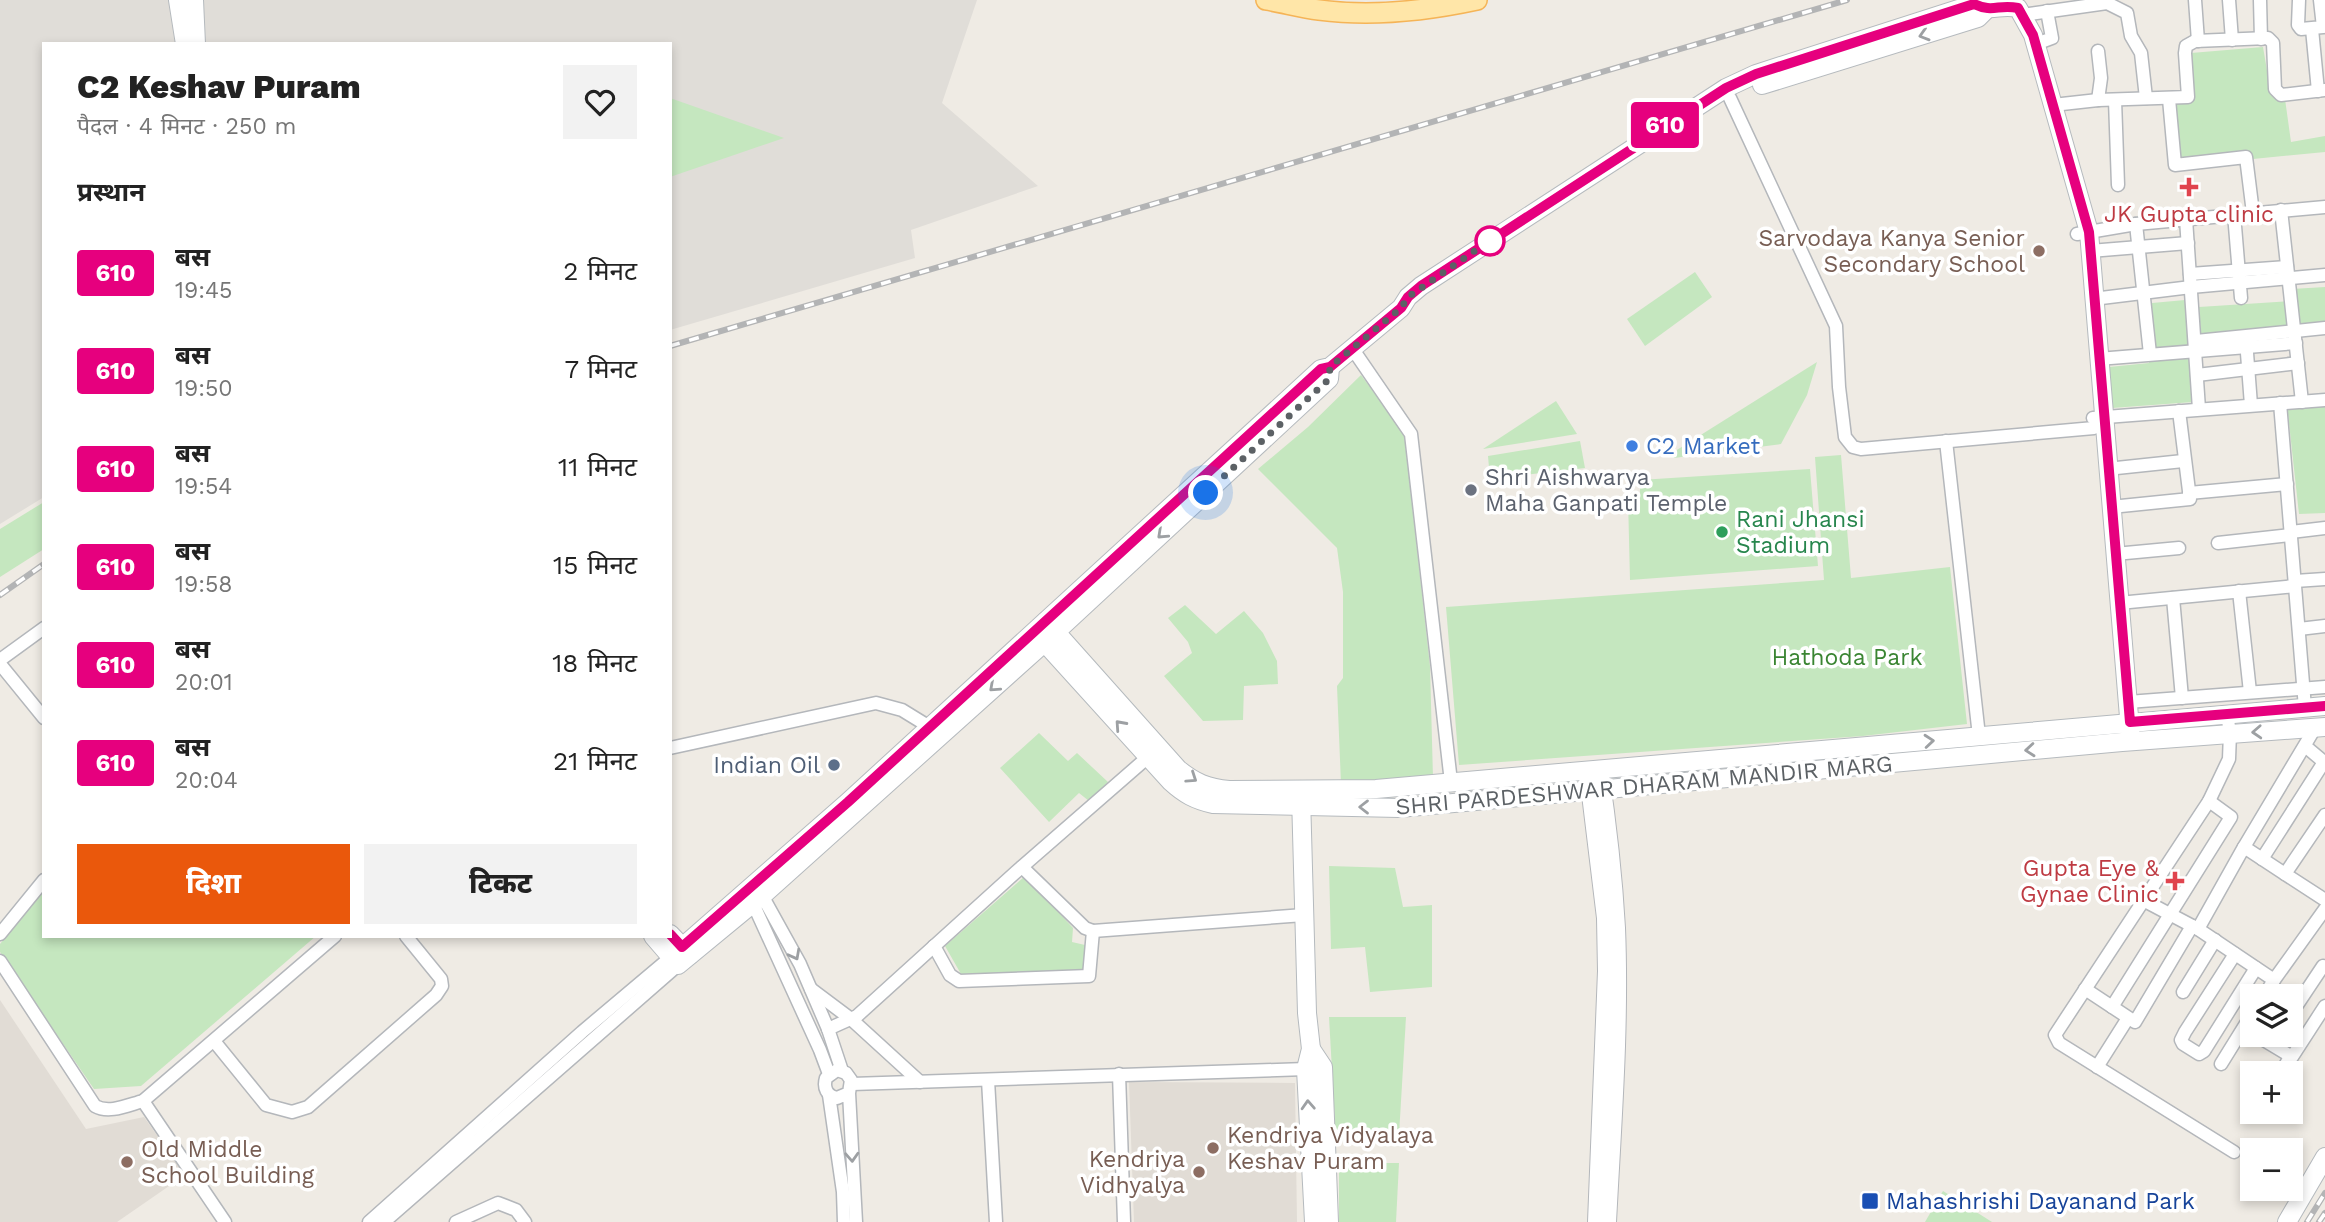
<!DOCTYPE html>
<html lang="hi">
<meta charset="utf-8">
<style>
:root{--surface:#fff;--page:#f2f2f2;--text:#222;--muted:#767676;--accent:#ea580c}
body{margin:0;font-family:"Work Sans","Noto Sans Devanagari",sans-serif;background:var(--page);color:var(--text);height:100vh;display:flex;flex-direction:column;font-size:26px;white-space:nowrap}
*{box-sizing:border-box;margin:0}
p{font-size:23px;color:var(--muted)}
.icon{flex:none;width:38px;height:38px;fill:none;stroke:currentColor;stroke-width:2;stroke-linecap:round;stroke-linejoin:round}
.map{position:relative;flex:1;overflow:hidden}
.panel{position:absolute;left:42px;top:42px;width:630px;height:896px;display:flex;flex-direction:column;background:var(--surface);border-radius:0px;box-shadow:0 4px 10px #0003}
.panel>*{flex:none}
.badge{padding:0 14px;border-radius:5px;font-size:24px;line-height:46px}
.fabs{position:absolute;left:2240px;top:984px;display:grid;gap:14px}
.fabs a{display:grid;place-items:center;width:63px;height:63px;border-radius:0px;background:var(--surface);box-shadow:0 4px 10px #0003;font-size:35px}
.you{position:absolute;width:35px;height:35px;margin:-18px;border:5px solid #fff;border-radius:50%;background:#1a73e8;box-shadow:0 0 0 10px #1a73e833}
.map>.badge{position:absolute;translate:-50% -50%;box-shadow:0 0 0 4px #fff}
h2{padding:0 35px;font-size:26px;line-height:63px}
.round{display:grid;place-items:center;flex:none;width:74px;height:74px;border-radius:0px;background:var(--page)}
.overview{display:flex;align-items:center;justify-content:space-between;height:119px;padding:0 35px}
h1{font-size:33px;font-weight:800;line-height:52px}
.cta{display:flex;gap:14px;margin-top:auto;padding:14px 35px}
.cta a{flex:1;height:80px;border-radius:0px;background:var(--accent);color:#fff;font-size:28px;font-weight:800;line-height:80px;text-align:center}
.cta a+a{background:var(--page);color:var(--text)}
ul{padding:0;list-style:none}
li{display:flex;align-items:center;gap:21px;height:98px;padding:0 35px}
li div{flex:1}
li b{display:block;font-size:26px}
li em{font-style:normal}
li .badge{min-width:77px;font-weight:700;text-align:center}
.map>svg:first-child{display:block}
.industrial{fill:#e0ddd8}
.education{fill:#e1dcd5}
.green{fill:#c5e7bf}
.lines{fill:none;stroke-linecap:round;stroke-linejoin:round}
.minor-casing{stroke:#b4b7bb;stroke-width:15}
.tertiary-casing{stroke:#b4b7bb;stroke-width:18}
.secondary-casing{stroke:#b5babe;stroke-width:20}
.primary-casing{stroke:#f5b457;stroke-width:22}
.minor{stroke:#fff;stroke-width:12}
.tertiary{stroke:#fff;stroke-width:16}
.secondary{stroke:#fff;stroke-width:18}
.primary{stroke:#ffe6a8;stroke-width:19}
.rail-casing{stroke:#b3b4b5;stroke-width:6}
.rail{stroke:#fff;stroke-width:3.5;stroke-dasharray:10;stroke-linecap:butt}
.oneway{stroke:#9da0a3}
.line-casing{stroke:#fff;stroke-width:16}
.line{stroke:#e6007e;stroke-width:10}
.walk{stroke:#5c6165;stroke-width:7;stroke-dasharray:0 12.6}
.health-dot{fill:#e0444e;stroke:#fff;stroke-width:2.5}
.stop-dot{fill:#fff;stroke:#e6007e;stroke-width:3.5}
.education-dot{fill:#8d6e63;stroke:#fff;stroke-width:2.5}
.shop-dot{fill:#3f7fe0;stroke:#fff;stroke-width:2.5}
.worship-dot{fill:#6b7280;stroke:#fff;stroke-width:2.5}
.leisure-dot{fill:#2e9e5b;stroke:#fff;stroke-width:2.5}
.service-dot{fill:#5c6f8a;stroke:#fff;stroke-width:2.5}
.transit-dot{fill:#1a4fb4;stroke:#fff;stroke-width:2.5}
.labels{text-anchor:middle;stroke-width:7;stroke-linejoin:round;paint-order:stroke}
.health-label{font-size:23px;fill:#be3a42;stroke:#fff}
.education-label{font-size:23px;fill:#785e54;stroke:#fff;text-anchor:end}
.shop-label{font-size:23px;fill:#366cbe;stroke:#fff;text-anchor:start}
.worship-label{font-size:23px;fill:#5b616d;stroke:#fff;text-anchor:start}
.leisure-label{font-size:23px;fill:#27864d;stroke:#fff;text-anchor:start}
.park-label{font-size:23px;fill:#3a8532;stroke:#fff}
.service-label{font-size:23px;fill:#4e5e75;stroke:#fff;text-anchor:end}
.street-label{font-size:23px;fill:#5c6165;stroke:#fff}
.transit-label{font-size:23px;fill:#164399;stroke:#fff;text-anchor:start}
</style>
<div class="map">
<svg width="2325" height="1222" viewBox="0 0 2325 1222">
<rect width="100%" height="100%" fill="#efebe4"/>
<path class="industrial" d="M0 0H977L942 103 1038 186 911 230 915 258 670 330V44H44V497L0 524Z"/>
<g class="education">
<path d="M0 1000 86 1129 144 1117 185 1175 117 1222H0Z"/>
<path d="M1129 1082 1295 1083 1297 1222H1134Z"/>
</g>
<g class="green">
<path d="M2263 47 2271 94 2285 99 2291 142 2325 136V152L2253 159 2248 152 2178 162 2173 103 2192 100 2191 53Z"/>
<path d="M670 98 784 138 670 177Z"/>
<path d="M1695 272 1712 297 1645 346 1627 319Z"/>
<path d="M2325 287V325L2201 336 2199 307 2290 301 2292 289Z"/>
<path d="M2185 300 2193 402 2112 408 2109 367 2149 363 2152 303Z"/>
<path d="M1817 362 1807 395 1781 444 1674 458 1672 453Z"/>
<path d="M1361 375 1404 433 1430 666 1433 778 1341 784 1337 686 1343 678V592L1337 548 1258 469 1308 427Z"/>
<path d="M1556 401 1577 434 1483 449Z"/>
<path d="M2325 404V513L2299 514 2287 405Z"/>
<path d="M1580 441 1585 468 1490 479 1488 456Z"/>
<path d="M1841 455 1851 578 1950 567 1967 724 1863 736 1459 765 1446 607 1824 580 1815 457Z"/>
<path d="M1810 469 1818 566 1630 580 1628 498 1640 495V480Z"/>
<path d="M44 502V549L0 577V529Z"/>
<path d="M1185 605 1216 634 1244 611 1263 633 1277 661 1278 684 1244 686 1243 720 1203 721 1164 676 1192 653 1188 642 1168 618Z"/>
<path d="M1039 733 1068 761 1077 753 1108 782 1089 801 1079 793 1049 822 1000 768Z"/>
<path d="M1329 866 1395 868 1403 907 1432 905V987L1370 992 1365 947 1331 949Z"/>
<path d="M1025 876 1073 928 1072 942 1085 945V969L1021 975 961 974 945 946Z"/>
<path d="M44 889V936H316L141 1086 94 1089 0 952V944Z"/>
<path d="M1329 1017H1406L1399 1135 1336 1141Z"/>
<path d="M1339 1163H1399L1396 1222H1339Z"/>
<path d="M1943 1191 1992 1222H1925Z"/>
</g>
<g class="lines">
<g class="minor-casing">
<g id="minor">
<path d="M2195 0 2198 41"/>
<path d="M2229 0 2232 40"/>
<path d="M2260 0 2261 39"/>
<path d="M2299 0 2298 25 2301 29 2323 27 2320 0"/>
<path d="M2022 15 2107 3 2127 13 2131 36 2141 53 2146 98"/>
<path d="M2312 29 2318 91"/>
<path d="M2036 44 2052 38 2047 11"/>
<path d="M1730 98 1836 326 1839 387 1845 437 1853 447 1861 449 2094 428"/>
<path d="M2169 99 2175 165 2246 157 2253 213"/>
<path d="M2098 100 2101 78 2098 51"/>
<path d="M2115 100 2118 185"/>
<path d="M2053 105 2098 100 2188 97 2185 53 2186 46 2195 41 2268 38 2273 43 2275 89 2281 95 2325 90"/>
<path d="M2281 210 2302 402"/>
<path d="M2234 214 2241 298"/>
<path d="M2186 219 2199 409"/>
<path d="M2136 224 2150 354"/>
<path d="M2077 234 2136 224 2325 207"/>
<path d="M2090 251 2188 243"/>
<path d="M2190 274 2287 267"/>
<path d="M2093 299 2191 287 2325 275"/>
<path d="M2246 340 2251 405"/>
<path d="M2196 341 2325 328"/>
<path d="M1352 348 1411 434 1451 782"/>
<path d="M2098 359 2296 343"/>
<path d="M2197 375 2298 363"/>
<path d="M2280 403 2305 708"/>
<path d="M2093 418 2325 400"/>
<path d="M1946 441 1979 736"/>
<path d="M2107 469 2183 461"/>
<path d="M2189 493 2287 484"/>
<path d="M2111 507 2190 499 2179 411"/>
<path d="M2291 532 2325 528"/>
<path d="M2218 543 2291 535"/>
<path d="M2115 554 2179 548"/>
<path d="M2295 581 2325 579"/>
<path d="M2239 591 2250 692"/>
<path d="M2173 598 2182 698"/>
<path d="M2119 603 2295 586"/>
<path d="M2299 629 2325 626"/>
<path d="M0 660 44 628"/>
<path d="M0 664 44 718"/>
<path d="M2128 702 2325 687"/>
<path d="M2227 714 2230 733 2229 759 2209 801 2055 1035 2059 1043 2234 1152"/>
<path d="M670 748 876 703 902 710 928 726"/>
<path d="M2325 815 2285 874 2325 900"/>
<path d="M2244 847 2315 728"/>
<path d="M2262 859 2324 762 2305 746"/>
<path d="M1022 867 1085 928 1093 931 1304 915"/>
<path d="M2285 874 2244 847 2198 929 2274 980 2325 909"/>
<path d="M759 890 800 964 828 1029 842 1071"/>
<path d="M751 899 820 1050 829 1074"/>
<path d="M2143 900 2198 929"/>
<path d="M0 934 44 880"/>
<path d="M934 946 950 975 959 981 1089 976 1093 931"/>
<path d="M2235 954 2185 1032 2181 1040 2183 1044 2199 1054 2204 1051 2256 968"/>
<path d="M0 961 95 1106C109 1114 128 1105 143 1101L335 936"/>
<path d="M811 989 851 1019 920 1082"/>
<path d="M2085 989 2135 1022 2192 926"/>
<path d="M2183 992 2215 940"/>
<path d="M2264 996 2274 980"/>
<path d="M2112 1007 2231 817 2209 801"/>
<path d="M2291 1014 2323 966"/>
<path d="M828 1029 857 1016 1016 872 1148 757"/>
<path d="M2254 1034 2292 1057 2325 1006"/>
<path d="M214 1041 266 1105 292 1112 308 1107 436 995 442 986 441 979 406 936"/>
<path d="M2221 1064 2252 1014"/>
<path d="M2097 1067 2128 1018"/>
<path d="M2281 1073 2290 1057"/>
<path d="M1119 1074 1124 1222"/>
<path d="M988 1080 996 1222"/>
<path d="M852 1084 1306 1069"/>
<path d="M849 1093 837 1098C827 1096 823 1088 826 1078L837 1070 846 1073 851 1080 849 1093 856 1222"/>
<path d="M829 1095 843 1192 844 1222"/>
<path d="M143 1101 225 1222"/>
<path d="M369 1222 582 1032 671 957"/>
<path d="M384 1222 678 965"/>
<path d="M456 1222 498 1203 516 1210 525 1222"/>
</g>
</g>
<g class="tertiary-casing">
<g id="tertiary">
<path d="M1600 769C1608 822 1614 875 1617 928 1621 1026 1613 1125 1608 1222"/>
<path d="M1588 778 1605 918 1606 971 1596 1222"/>
</g>
</g>
<g class="secondary-casing">
<g id="secondary">
<path d="M178 0 185 44"/>
<path d="M194 0 196 44"/>
<path d="M1762 85 1978 18 1986 10"/>
<path d="M1046 621 1178 769C1195 783 1208 788 1229 790L1376 789 2325 706"/>
<path d="M1035 632 1171 782C1184 794 1195 800 1213 804L1399 808 2122 742 2325 727"/>
<path d="M1301 796 1307 1013 1311 1049 1306 1069 1314 1222"/>
<path d="M670 934 690 955"/>
<path d="M653 936 678 965 763 895 1045 642 1329 379 1330 367"/>
<path d="M671 957 848 802 1321 369 1330 367 1401 308 1408 297 1421 286 1726 88 1756 74 1974 4C1993 13 1998 4 2018 8L2033 35 2089 232 2131 741"/>
<path d="M1311 1049 1323 1067 1329 1222"/>
<path d="M2287 1222 2325 1157"/>
</g>
</g>
<g class="primary-casing">
<path id="primary" d="M1266 0C1284 3 1302 8 1319 10 1372 17 1426 11 1477 0"/>
</g>
<use href="#minor" class="minor"/>
<use href="#tertiary" class="tertiary"/>
<use href="#secondary" class="secondary"/>
<use href="#primary" class="primary"/>
<g class="rail-casing">
<g id="rail">
<path d="M670 346 1847 0"/>
<path d="M0 595 44 564"/>
<path d="M2307 1222 2325 1193"/>
<path d="M2319 1222 2325 1213"/>
</g>
</g>
<use href="#rail" class="rail"/>
</g>
<defs><path id="oneway-chevron" d="M-2-3.5L2.5 0L-2 3.5" fill="none" stroke-width="1.6" stroke-linecap="round" stroke-linejoin="round" transform="scale(1.75)"/></defs>
<g class="oneway">
<use href="#oneway-chevron" transform="translate(1924 35) rotate(163)"/>
<use href="#oneway-chevron" transform="translate(1162 534) rotate(137)"/>
<use href="#oneway-chevron" transform="translate(994 687) rotate(138)"/>
<use href="#oneway-chevron" transform="translate(1120 725) rotate(-132)"/>
<use href="#oneway-chevron" transform="translate(2257 732) rotate(177)"/>
<use href="#oneway-chevron" transform="translate(1929 741) rotate(-5)"/>
<use href="#oneway-chevron" transform="translate(2030 750) rotate(175)"/>
<use href="#oneway-chevron" transform="translate(1192 778) rotate(34)"/>
<use href="#oneway-chevron" transform="translate(1364 807) rotate(-180)"/>
<use href="#oneway-chevron" transform="translate(795 955) rotate(62)"/>
<use href="#oneway-chevron" transform="translate(1308 1105) rotate(-93)"/>
<use href="#oneway-chevron" transform="translate(852 1157) rotate(87)"/>
</g>
<g class="lines">
<g class="line-casing">
<path id="line" d="M670 934 682 947 848 802 1321 369 1330 367 1401 308 1408 297 1421 286 1726 88 1756 74 1974 4C1993 13 1998 4 2018 8L2033 35 2089 232 2130 722 2325 706"/>
</g>
<use href="#line" class="line"/>
<path class="walk" d="M1206 493 1329 379 1330 367 1401 308 1408 297 1492 239 1490 241"/>
</g>
<g class="health-dot">
<path d="M2185.5 176.5h7v7h7v7h-7v7h-7v-7h-7v-7h7z"/>
<path d="M2171.5 870.5h7v7h7v7h-7v7h-7v-7h-7v-7h7z"/>
</g>
<circle class="stop-dot" cx="1490" cy="241" r="14"/>
<g class="education-dot">
<circle cx="2039" cy="251" r="7"/>
<circle cx="1213" cy="1148" r="7"/>
<circle cx="127" cy="1162" r="7"/>
<circle cx="1199" cy="1172" r="7"/>
</g>
<circle class="shop-dot" cx="1632" cy="446" r="7"/>
<circle class="worship-dot" cx="1471" cy="490" r="7"/>
<circle class="leisure-dot" cx="1722" cy="532" r="7"/>
<circle class="service-dot" cx="834" cy="765" r="7"/>
<rect class="transit-dot" x="1861" y="1192" width="18" height="18" rx="3.5"/>
<g class="labels">
<g class="health-label">
<text x="2189" y="222">JK Gupta clinic</text>
<text x="2159" y="876" text-anchor="end">Gupta Eye &amp;<tspan x="2159" dy="26">Gynae Clinic</tspan></text>
</g>
<g class="education-label">
<text x="2025" y="246">Sarvodaya Kanya Senior<tspan x="2025" dy="26">Secondary School</tspan></text>
<text x="1227" y="1143" text-anchor="start">Kendriya Vidyalaya<tspan x="1227" dy="26">Keshav Puram</tspan></text>
<text x="141" y="1157" text-anchor="start">Old Middle<tspan x="141" dy="26">School Building</tspan></text>
<text x="1185" y="1167">Kendriya<tspan x="1185" dy="26">Vidhyalya</tspan></text>
</g>
<g class="shop-label">
<text x="1646" y="454">C2 Market</text>
</g>
<g class="worship-label">
<text x="1485" y="485">Shri Aishwarya<tspan x="1485" dy="26">Maha Ganpati Temple</tspan></text>
</g>
<g class="leisure-label">
<text x="1736" y="527">Rani Jhansi<tspan x="1736" dy="26">Stadium</tspan></text>
</g>
<g class="park-label">
<text x="1847" y="665">Hathoda Park</text>
</g>
<g class="service-label">
<text x="820" y="773">Indian Oil</text>
</g>
<g class="street-label">
<text transform="translate(1644 785) rotate(-5)" y="8">SHRI PARDESHWAR DHARAM MANDIR MARG</text>
</g>
<g class="transit-label">
<text x="1886" y="1209">Mahashrishi Dayanand Park</text>
</g>
</g>
</svg>
<div class="fabs">
<a><svg class="icon" aria-label="layers" viewBox="0 0 24 24"><path d="M12 4l9 5-9 5-9-5zM3 14l9 5 9-5"/></svg></a>
<a>+</a>
<a>−</a>
</div>
<div class="you" style="left:1206px;top:493px"></div>
<b class="badge" style="left:1665px;top:125px;background:#e6007e;color:#fff">610</b>
<section class="panel">
<div class="overview"><div><h1>C2 Keshav Puram</h1><p>पैदल · 4 मिनट · 250 m</p></div><a class="round"><svg class="icon" aria-label="heart" viewBox="0 0 24 24"><path d="M12 20l-8-8c-3-5 5-10 8-4 3-6 11-1 8 4z"/></svg></a></div>
<h2>प्रस्थान</h2>
<ul>
<li><span class="badge" style="background:#e6007e;color:#fff">610</span><div><b>बस</b><p>19:45</p></div><em>2 मिनट</em></li>
<li><span class="badge" style="background:#e6007e;color:#fff">610</span><div><b>बस</b><p>19:50</p></div><em>7 मिनट</em></li>
<li><span class="badge" style="background:#e6007e;color:#fff">610</span><div><b>बस</b><p>19:54</p></div><em>11 मिनट</em></li>
<li><span class="badge" style="background:#e6007e;color:#fff">610</span><div><b>बस</b><p>19:58</p></div><em>15 मिनट</em></li>
<li><span class="badge" style="background:#e6007e;color:#fff">610</span><div><b>बस</b><p>20:01</p></div><em>18 मिनट</em></li>
<li><span class="badge" style="background:#e6007e;color:#fff">610</span><div><b>बस</b><p>20:04</p></div><em>21 मिनट</em></li>
</ul>
<div class="cta"><a>दिशा</a><a>टिकट</a></div>
</section>
</div>
